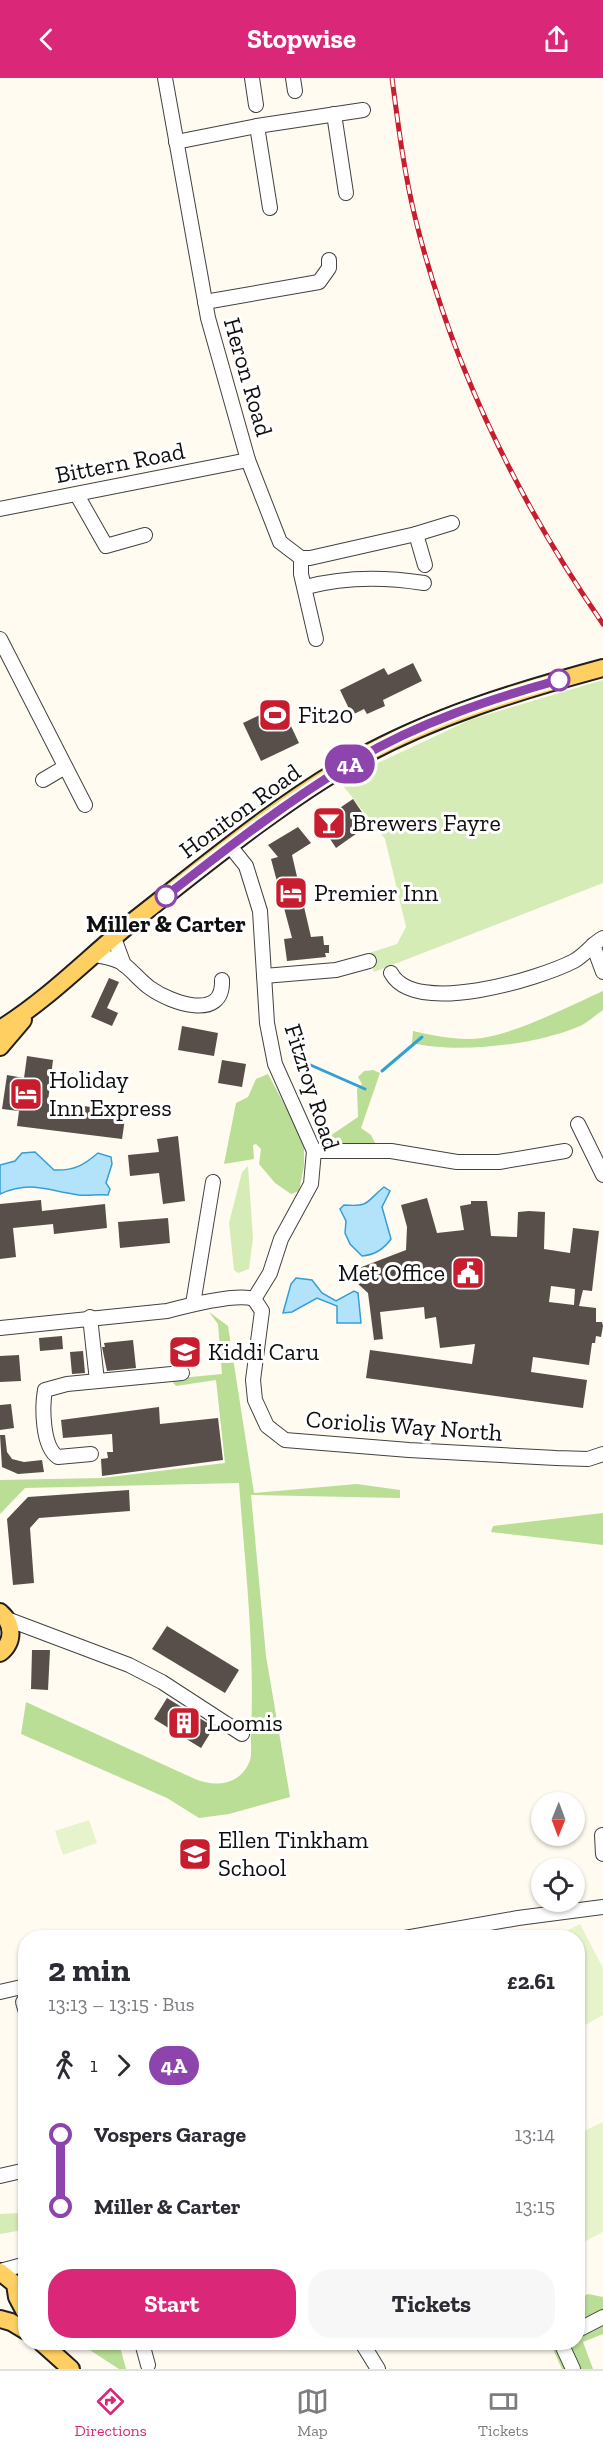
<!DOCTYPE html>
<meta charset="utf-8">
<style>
:root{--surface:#fff;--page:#f7f7f7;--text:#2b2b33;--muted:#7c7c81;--line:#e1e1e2;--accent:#db2777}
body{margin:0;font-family:"Zilla Slab",serif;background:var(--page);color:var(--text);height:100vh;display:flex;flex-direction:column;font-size:22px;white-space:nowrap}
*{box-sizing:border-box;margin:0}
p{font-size:20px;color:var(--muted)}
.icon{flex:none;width:33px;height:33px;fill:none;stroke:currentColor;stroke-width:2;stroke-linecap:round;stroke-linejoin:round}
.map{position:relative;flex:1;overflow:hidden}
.panel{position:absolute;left:18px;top:1852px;width:567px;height:420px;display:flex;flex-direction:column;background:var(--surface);border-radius:24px;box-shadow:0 2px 4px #0004}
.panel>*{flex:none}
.badge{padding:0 12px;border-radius:20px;font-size:21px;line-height:39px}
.needle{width:39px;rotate:181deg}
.fabs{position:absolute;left:531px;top:1714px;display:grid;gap:12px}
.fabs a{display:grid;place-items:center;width:54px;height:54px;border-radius:50%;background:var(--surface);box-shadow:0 2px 4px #0004;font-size:30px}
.map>.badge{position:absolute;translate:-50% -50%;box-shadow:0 0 0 3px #fff}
.legs{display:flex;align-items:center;gap:9px;height:66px;padding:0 30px;font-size:20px}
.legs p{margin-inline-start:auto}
.overview{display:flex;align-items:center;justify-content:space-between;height:102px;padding:0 30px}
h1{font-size:33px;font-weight:700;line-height:45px}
.action{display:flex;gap:12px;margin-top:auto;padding:12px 30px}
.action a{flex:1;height:69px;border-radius:24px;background:var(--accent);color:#fff;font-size:24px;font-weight:700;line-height:69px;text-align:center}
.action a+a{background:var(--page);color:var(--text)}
ul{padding:0 30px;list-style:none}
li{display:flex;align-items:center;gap:21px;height:72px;font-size:22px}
li i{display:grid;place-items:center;width:9px;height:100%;margin:0 8px;background:currentColor}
li i::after{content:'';width:15px;height:15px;margin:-8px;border:4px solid;border-radius:50%;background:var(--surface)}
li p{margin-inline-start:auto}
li:first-child i{background:linear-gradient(#0000 50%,currentColor 0)}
li:last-child i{background:linear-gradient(currentColor 50%,#0000 0)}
header{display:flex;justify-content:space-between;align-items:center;height:78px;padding:0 30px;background:var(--accent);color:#fff;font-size:27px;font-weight:700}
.tabs{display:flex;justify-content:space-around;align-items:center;height:84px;border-top:2px solid var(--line);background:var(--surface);font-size:16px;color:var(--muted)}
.tabs a{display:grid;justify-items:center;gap:3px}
.tabs .current{color:var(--accent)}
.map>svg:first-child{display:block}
.green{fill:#d6ecb7}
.forest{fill:#bade95}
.pitch{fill:#e7f3ca}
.water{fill:#b2e3fa;stroke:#349ed6;stroke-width:1.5}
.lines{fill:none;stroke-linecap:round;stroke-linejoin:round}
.stream{stroke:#349ed6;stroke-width:3}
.building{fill:#584f4a;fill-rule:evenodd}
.minor-casing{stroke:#424242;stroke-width:16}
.major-casing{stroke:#202020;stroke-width:20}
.minor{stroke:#fff;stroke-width:14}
.major{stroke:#ffd061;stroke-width:16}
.rail-casing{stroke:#c81d2e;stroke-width:5}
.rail{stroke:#fff;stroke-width:3;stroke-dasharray:9;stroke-linecap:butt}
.line-1-casing{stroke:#fff;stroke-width:14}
.line-1{stroke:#8e44ad;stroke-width:9}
.stop-1-dot{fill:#fff;stroke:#8e44ad;stroke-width:3}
.labels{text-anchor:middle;stroke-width:6;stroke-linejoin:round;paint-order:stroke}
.street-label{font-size:24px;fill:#0f0f0f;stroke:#fff}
.poi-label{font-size:24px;fill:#0f0f0f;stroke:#fff;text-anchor:start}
.stop-label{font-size:24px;font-weight:bold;fill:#0f0f0f;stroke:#fff}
</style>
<header><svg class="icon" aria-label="back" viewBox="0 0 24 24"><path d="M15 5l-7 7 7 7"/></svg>Stopwise<svg class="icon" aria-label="share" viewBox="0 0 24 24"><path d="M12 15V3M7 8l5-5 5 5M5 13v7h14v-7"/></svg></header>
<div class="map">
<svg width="603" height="2291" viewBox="0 0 603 2291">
<rect width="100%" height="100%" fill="#fffbf1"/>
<g class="green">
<path d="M603 602V805L374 894 366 876 397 866 406 849 385 761 341 705 365 691 472 641Z"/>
<path d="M248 1088 253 1160 249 1191 238 1195 234 1192 229 1145 242 1094Z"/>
<path d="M20 2135 22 2149 17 2153 0 2156V2136Z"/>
</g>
<g class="forest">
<path d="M603 913V932C596 937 588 944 580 948 536 967 458 976 412 965L413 953C436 958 459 963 482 960 519 954 568 929 603 913Z"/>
<path d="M373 992 380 995 361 1050 371 1057 375 1065 329 1066 324 1062 358 1039 357 1011 362 1006 358 999 364 993Z"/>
<path d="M268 996 304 1063V1088L299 1113 291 1116 275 1105 259 1086 261 1071 256 1066 253 1067 254 1081 224 1086 236 1025 248 1019 256 1001Z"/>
<path d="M209 1234 228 1248 254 1415 357 1406 400 1412V1420L251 1417 266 1578 290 1719 229 1736 199 1740 167 1720 21 1656 26 1624 195 1701C215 1709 238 1708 249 1685 253 1677 250 1662 251 1653 255 1571 245 1487 239 1405L25 1410 0 1436V1402L102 1400 225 1385 216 1302 176 1308 170 1301 222 1296 218 1246Z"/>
<path d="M603 1435V1467L491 1454 493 1448Z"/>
<path d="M588 2216 603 2219V2256L583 2264 593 2291H562L550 2265H578V2221Z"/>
<path d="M79 2265H119L126 2291H119Z"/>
</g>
<g class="pitch">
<path d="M89 1742 97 1765 63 1777 55 1753Z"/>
<path d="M580 1846 603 1890V1937L578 1951V1860H552Z"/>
<path d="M603 2044V2154L578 2167V2056Z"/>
</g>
<g class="water">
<path d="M35 1074 54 1092C74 1093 84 1087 98 1075L111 1079 112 1086 106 1105 110 1111 108 1117C98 1116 89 1118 79 1117 47 1113 32 1102 0 1116V1087L15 1083 22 1075Z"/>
<path d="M384 1109 390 1113 382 1129 391 1161C384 1171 374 1177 362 1178L350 1166 345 1155 346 1143 340 1131 344 1127C371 1129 365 1124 384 1109Z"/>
<path d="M296 1200 312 1202 322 1215 336 1223 354 1213 358 1215 361 1245H337V1228L317 1220 292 1234 283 1235 291 1206Z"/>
</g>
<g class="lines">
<g class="stream">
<path d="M306 985 365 1011"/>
<path d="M382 993 422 959"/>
</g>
</g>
<g class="building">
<path d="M413 585 422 603 383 622 385 628 367 636 364 631 352 637 340 612 384 590 388 597Z"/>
<path d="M281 627 299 665 261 683 243 645Z"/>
<path d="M353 721 370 746 336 770 319 744Z"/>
<path d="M298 749 311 765 292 777 311 859 323 858 324 867H329V875H325L326 879 287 883 284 861 292 860 271 781 278 779 268 767Z"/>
<path d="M109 900 119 904 107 930 118 935 112 948 91 939Z"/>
<path d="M182 948 218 955 214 978 178 972Z"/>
<path d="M27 978 53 982 48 1023 126 1034 122 1061 17 1048 19 1033 2 1031 7 997 24 1000Z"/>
<path d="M222 982 246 986 242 1009 218 1005Z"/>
<path d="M178 1058 185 1123 163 1126 159 1095 130 1098 128 1077 159 1074 157 1061Z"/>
<path d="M427 1120 437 1155 464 1152 460 1128 471 1126V1123H487L491 1158 517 1159 518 1134 529 1133 545 1134 544 1171 570 1175 573 1150 599 1153 592 1213 583 1212 579 1228 596 1230V1244H602L603 1248 601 1259 596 1258 595 1265H592L589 1287 533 1279 531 1294 587 1302 583 1330 366 1300 370 1272 472 1286 475 1266 440 1270 436 1239 425 1241 424 1229 380 1234 383 1261 374 1262 368 1215 346 1195 406 1172 407 1149 401 1127ZM551 1208 575 1211 574 1227 549 1224Z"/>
<path d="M41 1122 42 1133 105 1126 107 1150 54 1156 53 1146 13 1150 16 1179 0 1181V1126Z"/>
<path d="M168 1140 170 1165 120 1170 118 1144Z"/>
<path d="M62 1258 63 1271 40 1273 39 1260Z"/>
<path d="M133 1262 136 1290 107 1293 102 1269H105L104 1265Z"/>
<path d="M83 1273 85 1295 72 1296 70 1274Z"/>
<path d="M19 1277 21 1303 0 1304V1278Z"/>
<path d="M11 1326 14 1350 0 1352V1327Z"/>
<path d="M159 1329 160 1346 218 1340 223 1382 102 1398 101 1381 108 1380 107 1374H113L112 1356 63 1360 61 1342Z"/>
<path d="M0 1357H5L7 1374 12 1381 24 1384 42 1382 44 1394 18 1396 2 1389Z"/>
<path d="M129 1412 130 1433 39 1440 30 1450 34 1505 13 1507 7 1441 28 1419Z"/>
<path d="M167 1548 239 1592 225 1615 152 1571Z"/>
<path d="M32 1572H50L48 1612 31 1611Z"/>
<path d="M167 1620 214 1649 201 1670 154 1641Z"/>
</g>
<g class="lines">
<g class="minor-casing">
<g id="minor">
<path d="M165 0 208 240 248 382 280 464 301 480H310L416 456 452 445"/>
<path d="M252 0 256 27"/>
<path d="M293 0 295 13"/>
<path d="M334 36 346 115"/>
<path d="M257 48 270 130"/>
<path d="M176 64 257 48 363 32"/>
<path d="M205 224 319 204 329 190V182"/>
<path d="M77 417 106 468 145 457"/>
<path d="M0 431 248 382"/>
<path d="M416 456 425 487"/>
<path d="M301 480V496L316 561"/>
<path d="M306 509C343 499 386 499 424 505"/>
<path d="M0 561 85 727"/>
<path d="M43 702 65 689"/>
<path d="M230 768 246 788 260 833 267 945 275 986 314 1073 311 1106 281 1161 270 1195 254 1221"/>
<path d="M114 860 124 887"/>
<path d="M593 867 603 894"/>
<path d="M95 877C104 879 114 880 122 885 132 892 140 903 150 910 171 925 224 944 222 902"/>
<path d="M391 895C415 939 539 901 574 883 585 877 592 866 603 860"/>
<path d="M264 898 336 892 369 883"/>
<path d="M578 1046 603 1097"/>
<path d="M314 1073H391L457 1084H499L565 1073"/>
<path d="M254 1221 262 1233 253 1302 255 1322 267 1348 285 1362 409 1372 556 1380 588 1381 603 1376"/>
<path d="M193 1226 213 1104"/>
<path d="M90 1239 97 1303"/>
<path d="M0 1250 167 1233C186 1228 237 1215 254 1221"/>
<path d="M91 1376 58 1379C42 1369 42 1329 45 1312L67 1306 182 1295"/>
<path d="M7 1541 129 1587 162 1604 242 1656"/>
<path d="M602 1757 603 1776"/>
<path d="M405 1860 518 1840 603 1829"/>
<path d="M0 1914 26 1908"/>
<path d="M23 1924 26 1934"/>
<path d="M0 2098 26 2092"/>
<path d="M0 2193 26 2186"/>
<path d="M578 2252 603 2239"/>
<path d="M142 2265 148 2287"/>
<path d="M362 2265 378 2291"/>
<path d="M561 2265 573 2291"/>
</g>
</g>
<g class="major-casing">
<g id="major">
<path d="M0 951C53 918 92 875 141 837 210 783 280 725 357 681 435 638 518 613 603 590"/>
<path d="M0 969 23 942"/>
<path d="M0 1534C14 1546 14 1564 0 1575"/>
<path d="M0 2194 15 2206 17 2219 26 2236"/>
<path d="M0 2241 11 2244 26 2253"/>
<path d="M42 2265 71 2291"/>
</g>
</g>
<use href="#minor" class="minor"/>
<use href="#major" class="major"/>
<g class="rail-casing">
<path id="rail" d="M392 0C398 46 404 94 415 139 451 286 518 423 603 546"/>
</g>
<use href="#rail" class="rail"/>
</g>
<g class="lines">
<g class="line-1-casing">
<path id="line-1" d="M166 818C227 770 289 722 356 682 418 645 490 621 559 602"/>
</g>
<use href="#line-1" class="line-1"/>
</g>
<defs>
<g id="stadium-square" transform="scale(1.725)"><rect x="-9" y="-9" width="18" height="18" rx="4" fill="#c81d2e" stroke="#fff"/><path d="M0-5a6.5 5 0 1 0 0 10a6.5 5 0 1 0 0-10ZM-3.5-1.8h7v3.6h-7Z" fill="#fff"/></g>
<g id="bar-square" transform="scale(1.725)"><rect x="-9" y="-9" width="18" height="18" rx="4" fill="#c81d2e" stroke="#fff"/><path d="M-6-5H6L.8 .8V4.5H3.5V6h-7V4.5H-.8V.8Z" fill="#fff"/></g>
<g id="hotel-square" transform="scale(1.725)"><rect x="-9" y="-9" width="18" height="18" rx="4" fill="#c81d2e" stroke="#fff"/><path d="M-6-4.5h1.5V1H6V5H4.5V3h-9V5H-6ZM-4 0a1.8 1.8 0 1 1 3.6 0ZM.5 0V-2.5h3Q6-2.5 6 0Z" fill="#fff"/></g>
<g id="civic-square" transform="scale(1.725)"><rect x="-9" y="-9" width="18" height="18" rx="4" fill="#c81d2e" stroke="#fff"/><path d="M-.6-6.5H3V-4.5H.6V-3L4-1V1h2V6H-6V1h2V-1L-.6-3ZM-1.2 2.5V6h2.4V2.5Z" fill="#fff"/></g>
<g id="school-square" transform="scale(1.725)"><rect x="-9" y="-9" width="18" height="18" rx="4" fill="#c81d2e" stroke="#fff"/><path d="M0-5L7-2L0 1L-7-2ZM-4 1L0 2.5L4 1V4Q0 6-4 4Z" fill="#fff"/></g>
<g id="building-square" transform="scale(1.725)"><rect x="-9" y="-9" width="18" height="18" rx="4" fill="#c81d2e" stroke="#fff"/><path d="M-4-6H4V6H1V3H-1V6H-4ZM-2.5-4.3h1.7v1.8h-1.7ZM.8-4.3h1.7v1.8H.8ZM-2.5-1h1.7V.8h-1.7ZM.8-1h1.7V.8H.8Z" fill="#fff"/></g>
</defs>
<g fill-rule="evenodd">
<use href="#stadium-square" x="275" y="637"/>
<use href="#bar-square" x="329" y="745"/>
<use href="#hotel-square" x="291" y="815"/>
<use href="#hotel-square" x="26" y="1016"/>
<use href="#civic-square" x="468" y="1195"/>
<use href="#school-square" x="185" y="1274"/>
<use href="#building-square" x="184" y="1645"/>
<use href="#school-square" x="195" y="1776"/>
</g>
<g class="stop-1-dot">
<circle cx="559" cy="602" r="10"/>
<circle cx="166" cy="818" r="10"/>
</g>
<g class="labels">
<g class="street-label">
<text transform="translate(248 299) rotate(74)" y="8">Heron Road</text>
<text transform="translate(120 385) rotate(-11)" y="8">Bittern Road</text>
<text transform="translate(240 733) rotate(-36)" y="8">Honiton Road</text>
<text transform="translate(312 1009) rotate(72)" y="8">Fitzroy Road</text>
<text transform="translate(404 1348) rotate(4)" y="8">Coriolis Way North</text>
</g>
<g class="poi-label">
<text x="298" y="645">Fit20</text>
<text x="352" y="753">Brewers Fayre</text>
<text x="314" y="823">Premier Inn</text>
<text x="49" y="1010">Holiday<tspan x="49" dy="28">Inn Express</tspan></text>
<text x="445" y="1203" text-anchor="end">Met Office</text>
<text x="208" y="1282">Kiddi Caru</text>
<text x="207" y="1653">Loomis</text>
<text x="218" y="1770">Ellen Tinkham<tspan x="218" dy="28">School</tspan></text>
</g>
<g class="stop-label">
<text x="166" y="854">Miller &amp; Carter</text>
</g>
</g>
</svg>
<div class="fabs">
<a><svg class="needle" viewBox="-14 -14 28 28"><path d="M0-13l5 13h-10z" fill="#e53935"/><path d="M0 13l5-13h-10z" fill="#7c7c81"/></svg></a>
<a><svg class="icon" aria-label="locate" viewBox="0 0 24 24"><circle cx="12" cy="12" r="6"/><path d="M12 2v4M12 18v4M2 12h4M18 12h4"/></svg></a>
</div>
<b class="badge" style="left:350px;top:686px;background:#8e44ad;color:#fff">4A</b>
<section class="panel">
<div class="overview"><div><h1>2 min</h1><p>13:13 – 13:15 · Bus</p></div><b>£2.61</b></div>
<div class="legs"><svg class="icon" aria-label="walk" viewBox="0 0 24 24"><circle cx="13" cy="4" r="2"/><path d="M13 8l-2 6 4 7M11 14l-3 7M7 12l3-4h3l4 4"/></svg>1<svg class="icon" aria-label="forward" viewBox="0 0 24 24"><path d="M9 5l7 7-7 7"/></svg><b class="badge" style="background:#8e44ad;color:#fff">4A</b></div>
<ul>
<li><i style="color:#8e44ad"></i><b>Vospers Garage</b><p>13:14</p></li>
<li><i style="color:#8e44ad"></i><b>Miller &amp; Carter</b><p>13:15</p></li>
</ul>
<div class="action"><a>Start</a><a>Tickets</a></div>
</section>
</div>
<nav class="tabs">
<a class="current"><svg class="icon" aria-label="directions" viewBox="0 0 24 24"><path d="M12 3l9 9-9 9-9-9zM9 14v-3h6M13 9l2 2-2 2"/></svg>Directions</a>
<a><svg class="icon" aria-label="map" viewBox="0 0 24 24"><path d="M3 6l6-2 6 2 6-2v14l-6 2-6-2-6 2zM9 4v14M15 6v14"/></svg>Map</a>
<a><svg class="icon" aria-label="tickets" viewBox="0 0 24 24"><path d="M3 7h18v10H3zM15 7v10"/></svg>Tickets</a>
</nav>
